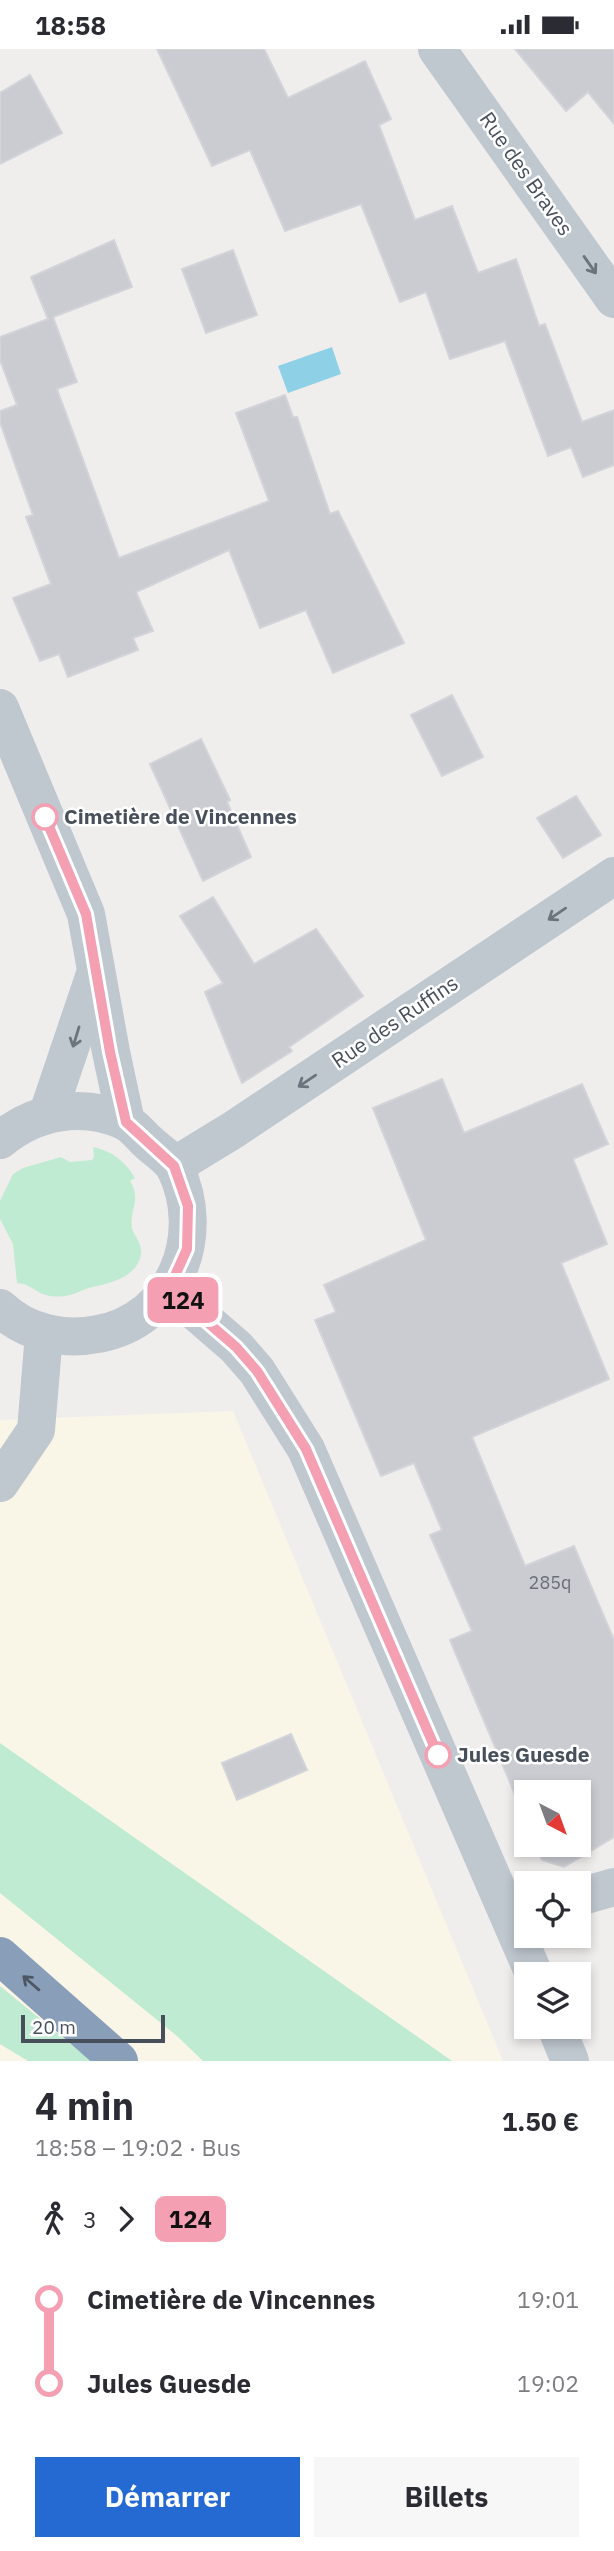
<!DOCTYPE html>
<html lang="fr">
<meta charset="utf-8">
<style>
:root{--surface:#fff;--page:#f7f7f7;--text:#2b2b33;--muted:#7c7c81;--accent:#256ad3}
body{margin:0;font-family:"IBM Plex Sans",sans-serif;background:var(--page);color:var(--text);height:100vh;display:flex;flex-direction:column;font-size:26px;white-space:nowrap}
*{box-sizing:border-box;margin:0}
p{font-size:23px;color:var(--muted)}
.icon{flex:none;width:38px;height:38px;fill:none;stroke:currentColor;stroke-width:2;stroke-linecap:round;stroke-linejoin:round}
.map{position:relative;height:2012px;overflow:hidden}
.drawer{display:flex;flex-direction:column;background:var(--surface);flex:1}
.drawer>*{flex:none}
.badge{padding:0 14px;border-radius:10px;font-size:24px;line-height:46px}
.needle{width:46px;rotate:139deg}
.fabs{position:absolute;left:514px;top:1731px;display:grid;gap:14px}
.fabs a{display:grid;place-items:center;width:77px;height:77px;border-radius:0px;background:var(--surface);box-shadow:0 4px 10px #0003;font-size:35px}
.scale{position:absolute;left:21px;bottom:18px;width:144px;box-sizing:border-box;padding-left:7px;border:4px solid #47505a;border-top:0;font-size:19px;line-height:24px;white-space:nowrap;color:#47505a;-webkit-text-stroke:5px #fff;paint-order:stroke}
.map>.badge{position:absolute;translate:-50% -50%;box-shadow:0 0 0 4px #fff}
.legs{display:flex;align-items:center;gap:10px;height:77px;padding:0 35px;font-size:23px}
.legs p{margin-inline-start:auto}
.headline{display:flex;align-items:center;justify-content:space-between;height:119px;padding:0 35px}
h1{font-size:38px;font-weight:800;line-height:52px}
.action{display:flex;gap:14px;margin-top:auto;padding:14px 35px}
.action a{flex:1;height:80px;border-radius:0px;background:var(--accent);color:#fff;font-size:28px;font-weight:800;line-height:80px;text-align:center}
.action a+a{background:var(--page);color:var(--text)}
ul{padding:0 35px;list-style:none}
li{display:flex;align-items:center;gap:24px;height:84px;font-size:26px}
li i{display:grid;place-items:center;width:10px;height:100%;margin:0 9px;background:currentColor}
li i::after{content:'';width:18px;height:18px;margin:-9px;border:5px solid;border-radius:50%;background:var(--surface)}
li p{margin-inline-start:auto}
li:first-child i{background:linear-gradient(#0000 50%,currentColor 0)}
li:last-child i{background:linear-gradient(currentColor 50%,#0000 0)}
.status{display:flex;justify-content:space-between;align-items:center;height:49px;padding:0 35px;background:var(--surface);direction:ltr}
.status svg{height:19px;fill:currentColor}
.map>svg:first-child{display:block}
.commercial{fill:#faf6e7}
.green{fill:#beebd1}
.water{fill:#8ed0e6}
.building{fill:#cbccd2;stroke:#d2d4d9;stroke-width:2}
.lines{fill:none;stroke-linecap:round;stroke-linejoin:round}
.minor{stroke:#bfc7cf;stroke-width:38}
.highway{stroke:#889eb9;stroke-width:38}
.oneway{stroke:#6b747d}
.oneway2{stroke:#4e5864}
.line-1-casing{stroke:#fff;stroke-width:16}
.line-1{stroke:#f59fb3;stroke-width:10}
.stop-1-dot{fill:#fff;stroke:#f59fb3;stroke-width:3.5}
.labels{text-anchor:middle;stroke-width:5;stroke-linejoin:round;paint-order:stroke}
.number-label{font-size:18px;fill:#686f78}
.street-label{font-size:21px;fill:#47505a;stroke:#fff}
.stop-label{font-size:21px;font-weight:bold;fill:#47505a;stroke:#fff;text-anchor:start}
</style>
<div class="status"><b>18:58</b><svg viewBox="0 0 49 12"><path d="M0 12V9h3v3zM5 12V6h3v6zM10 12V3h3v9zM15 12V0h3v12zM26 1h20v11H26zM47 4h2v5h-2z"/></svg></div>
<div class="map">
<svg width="614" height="2012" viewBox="0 0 614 2012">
<rect width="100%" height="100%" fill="#f0eeed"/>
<path class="commercial" d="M233 1362 503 2012H0V1371Z"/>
<g class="green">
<path d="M93 1098C112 1102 125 1112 135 1129L130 1132C142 1151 129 1160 132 1179 134 1187 142 1194 141 1204 139 1226 114 1233 97 1237 79 1240 73 1250 50 1247 37 1245 29 1234 17 1234L13 1195 0 1170V1152L13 1125 23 1119 61 1108 70 1113 92 1111 94 1108Z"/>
<path d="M0 1694 452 2012H203L177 1987 0 1844Z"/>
<path d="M0 1937 92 2012H28L0 1995Z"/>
</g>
<path class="water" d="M332 298 341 325 288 344 278 317Z"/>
<g class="building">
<path d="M157 0H264L288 49 365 12 391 70 379 76 415 171 452 157 478 224 516 210 539 277 545 275 582 373 614 361V416L583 428 571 398 548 407 505 292 450 310 426 243 400 253 361 155 285 182 250 101 212 117Z"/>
<path d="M515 0H614V75L588 43 566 62Z"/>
<path d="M30 26 62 84 0 115V44Z"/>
<path d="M114 191 132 238 53 268 77 333 57 340 119 509 269 452 236 364 285 346 293 368H297L330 465 338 462 404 594 333 624 306 561 260 579 229 501 136 543 153 582 133 589 138 601 68 628 59 605 40 612 13 549 51 535 26 468 33 466 0 373V362L17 356 0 311V288L48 270 31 228Z"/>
<path d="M233 201 257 266 206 284 182 220Z"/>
<path d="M452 646 483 708 442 727 411 666Z"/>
<path d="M201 690 230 751 227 753 251 808 203 832 150 715Z"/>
<path d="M576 747 601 786 563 809 537 769Z"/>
<path d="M213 848 254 915 316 880 363 947 289 998 292 1002 242 1034 205 943 223 934 180 867Z"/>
<path d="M442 1030 464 1084 582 1035 608 1095 573 1110 607 1195 561 1214 609 1330 472 1388 525 1517 574 1497 614 1591V1788L564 1818 542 1811 536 1796H579V1743H527V1774L450 1591 472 1582 430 1486 442 1481 414 1414 381 1427 315 1271 336 1263 324 1236 426 1191 373 1059Z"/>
<path d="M291 1685 307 1721 237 1751 222 1714Z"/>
</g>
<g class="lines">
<g class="minor">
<path d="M437 0 614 250"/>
<path d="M0 659 86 865 111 1003 126 1073"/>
<path d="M48 1064 94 928"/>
<path d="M0 1091C35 1062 82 1053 124 1072 133 1076 141 1087 148 1093 156 1101 170 1109 175 1119 208 1186 175 1271 98 1285 64 1292 26 1284 0 1259"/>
<path d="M174 1117 233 1081 614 827"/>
<path d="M169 1240 236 1298 257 1322 306 1400 534 1925"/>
<path d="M0 1434 36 1381 44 1285"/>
<path d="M579 1848 614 1838"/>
<path d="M556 1978 570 2012"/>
</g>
<path class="highway" d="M0 1907 119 2012"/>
</g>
<defs><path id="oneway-shaft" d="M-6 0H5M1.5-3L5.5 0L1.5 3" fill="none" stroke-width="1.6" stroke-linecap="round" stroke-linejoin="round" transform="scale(1.75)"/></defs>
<g class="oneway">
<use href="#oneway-shaft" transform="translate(590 216) rotate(55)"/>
<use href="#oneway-shaft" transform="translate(557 865) rotate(146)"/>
<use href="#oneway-shaft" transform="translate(76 988) rotate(107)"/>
<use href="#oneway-shaft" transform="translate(307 1032) rotate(146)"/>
</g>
<use class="oneway2" href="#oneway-shaft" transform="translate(31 1934) rotate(-139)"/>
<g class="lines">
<g class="line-1-casing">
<path id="line-1" d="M45 768 86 865 110 1003 126 1073 174 1117 188 1157 187 1200 169 1240 236 1298 257 1322 306 1400 438 1706"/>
</g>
<use href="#line-1" class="line-1"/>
</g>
<g class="stop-1-dot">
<circle cx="45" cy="768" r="12"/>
<circle cx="438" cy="1706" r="12"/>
</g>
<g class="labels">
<g class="number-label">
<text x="550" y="1540">285q</text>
</g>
<g class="street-label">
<text transform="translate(526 125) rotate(55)" y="7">Rue des Braves</text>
<text transform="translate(395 973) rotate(-34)" y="7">Rue des Ruffins</text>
</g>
<g class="stop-label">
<text x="64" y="775">Cimetière de Vincennes</text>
<text x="457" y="1713">Jules Guesde</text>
</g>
</g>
</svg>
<div class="fabs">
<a><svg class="needle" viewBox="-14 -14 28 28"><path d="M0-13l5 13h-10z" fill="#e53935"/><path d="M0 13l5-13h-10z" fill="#7c7c81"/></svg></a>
<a><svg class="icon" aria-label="locate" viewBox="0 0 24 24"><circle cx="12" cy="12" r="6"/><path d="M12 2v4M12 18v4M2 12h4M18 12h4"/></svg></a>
<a><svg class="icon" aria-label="layers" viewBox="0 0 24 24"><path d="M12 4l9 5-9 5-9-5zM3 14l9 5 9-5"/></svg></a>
</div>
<div class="scale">20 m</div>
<b class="badge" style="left:183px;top:1251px;background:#f59fb3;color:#111">124</b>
</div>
<section class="drawer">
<div class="headline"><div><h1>4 min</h1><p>18:58 – 19:02 · Bus</p></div><b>1.50 €</b></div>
<div class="legs"><svg class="icon" aria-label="walk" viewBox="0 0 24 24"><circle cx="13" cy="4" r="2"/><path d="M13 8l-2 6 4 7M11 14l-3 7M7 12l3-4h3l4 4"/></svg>3<svg class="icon" aria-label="forward" viewBox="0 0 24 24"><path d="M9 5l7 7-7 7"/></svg><b class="badge" style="background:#f59fb3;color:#111">124</b></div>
<ul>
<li><i style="color:#f59fb3"></i><b>Cimetière de Vincennes</b><p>19:01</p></li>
<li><i style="color:#f59fb3"></i><b>Jules Guesde</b><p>19:02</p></li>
</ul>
<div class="action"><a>Démarrer</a><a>Billets</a></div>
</section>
